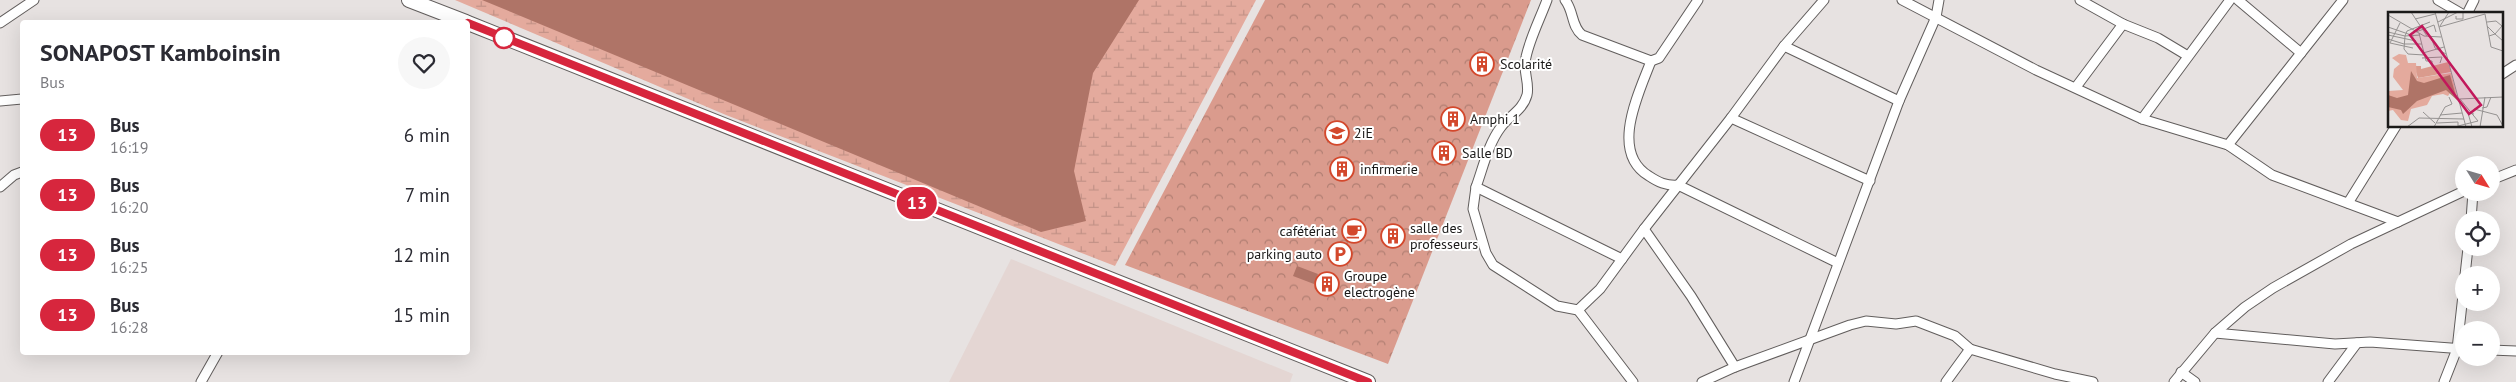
<!DOCTYPE html>
<html lang="fr">
<meta charset="utf-8">
<style>
:root{--surface:#fff;--page:#f7f7f7;--text:#2b2b33;--muted:#7c7c81}
body{margin:0;font-family:"PT Sans",sans-serif;background:var(--page);color:var(--text);height:100vh;display:flex;flex-direction:column;font-size:19px;white-space:nowrap}
*{box-sizing:border-box;margin:0}
p{font-size:16px;color:var(--muted)}
.icon{flex:none;width:28px;height:28px;fill:none;stroke:currentColor;stroke-width:2;stroke-linecap:round;stroke-linejoin:round}
.map{position:relative;flex:1;overflow:hidden}
.side{position:absolute;left:20px;top:20px;width:450px;height:335px;display:flex;flex-direction:column;background:var(--surface);border-radius:5px;box-shadow:0 5px 20px #0002}
.side>*{flex:none}
.badge{padding:0 10px;border-radius:16px;font-size:18px;line-height:32px}
.needle{width:32px;rotate:127deg}
.fabs{position:absolute;left:2455px;top:156px;display:grid;gap:10px}
.fabs a{display:grid;place-items:center;width:45px;height:45px;border-radius:50%;background:var(--surface);box-shadow:0 5px 20px #0002;font-size:25px}
.map>.badge{position:absolute;translate:-50% -50%;box-shadow:0 0 0 2px #fff}
.round{display:grid;place-items:center;flex:none;width:52px;height:52px;border-radius:26px;background:var(--page)}
.head{display:flex;align-items:center;justify-content:space-between;height:85px;padding:0 20px}
h1{font-size:24px;font-weight:800;line-height:38px}
ul{padding:0;list-style:none}
li{display:flex;align-items:center;gap:15px;height:60px;padding:0 20px}
li div{flex:1}
li b{display:block;font-size:19px}
li em{font-style:normal}
li .badge{min-width:55px;font-weight:700;text-align:center}
.map>svg:first-child{display:block}
.built{fill:#e4d6d3}
.forest{fill:url(#forest-crowns)}
.wetland{fill:url(#wetland-marsh)}
.water{fill:#af7467}
.lines{fill:none;stroke-linecap:round;stroke-linejoin:round}
.minor-casing{stroke:#625e5d;stroke-width:11}
.primary-casing{stroke:#625e5d;stroke-width:16}
.minor{stroke:#fff;stroke-width:9}
.primary{stroke:#fff;stroke-width:14}
.line-casing{stroke:#fff;stroke-width:11}
.line{stroke:#d7263d;stroke-width:8}
.stop-dot{fill:#fff;stroke:#d7263d;stroke-width:2.5}
.labels{text-anchor:middle;stroke-width:4;stroke-linejoin:round;paint-order:stroke}
.poi-label{font-size:14px;fill:#1b1a19;stroke:#fff;text-anchor:start}
.inset-road{fill:none;stroke:#959291;stroke-width:1}
.view{fill:#c2185b;fill-opacity:0.15;stroke:#c2185b;stroke-width:2.5}
.inset-edge{fill:none;stroke:#1b1a19;stroke-width:2.5}
</style>
<div class="map">
<svg width="2516" height="382" viewBox="0 0 2516 382">
<defs>
<pattern id="forest-crowns" width="20" height="18" patternUnits="userSpaceOnUse" patternTransform="scale(1.25)"><rect width="20" height="18" fill="#da9b8d"/><path d="M2 6a3 3 0 1 1 6 0M12 15a3 3 0 1 1 6 0" fill="none" stroke="#b07e72"/></pattern>
<pattern id="wetland-marsh" width="20" height="14" patternUnits="userSpaceOnUse" patternTransform="scale(1.25)"><rect width="20" height="14" fill="#e4aa9d"/><path d="M1 5h8M5 5V1M11 12h8M15 12V8" fill="none" stroke="#c39287"/></pattern>
</defs>
<rect width="100%" height="100%" fill="#e7e2e1"/>
<path class="built" d="M1011 259 1293 374 1290 382H949Z"/>
<path class="forest" d="M1265 0H1531L1388 364 1125 265Z"/>
<path class="wetland" d="M455 0H1256L1115 266 726 115Z"/>
<g class="water">
<path d="M482 0H1139L1093 73 1074 171 1086 221 1041 232Z"/>
<path d="M1297 266 1318 274 1314 284 1293 276Z"/>
</g>
<g class="lines">
<g class="minor-casing">
<g id="minor">
<path d="M1547 0C1540 19 1530 38 1526 57 1522 71 1530 82 1527 95 1523 110 1509 116 1501 127 1488 144 1483 168 1476 187L1622 259"/>
<path d="M1565 0C1574 11 1571 26 1582 35L1651 61 1659 58 1698 0"/>
<path d="M1902 0 2036 70 2142 119 2228 145 2272 175 2398 222"/>
<path d="M2438 0 2462 14"/>
<path d="M2467 14 2474 0"/>
<path d="M0 23 34 0"/>
<path d="M2123 24 2158 38 2188 56"/>
<path d="M1784 46 1899 101"/>
<path d="M2301 53 2343 0"/>
<path d="M1651 61C1639 93 1609 152 1649 176 1658 182 1666 186 1678 185L1838 263"/>
<path d="M2502 74 2516 65"/>
<path d="M2076 87 2123 24 2080 0"/>
<path d="M0 101 22 99"/>
<path d="M1731 118 1870 181"/>
<path d="M2142 119 2230 0"/>
<path d="M2228 145 2301 53 2238 0"/>
<path d="M2491 180 2516 170"/>
<path d="M0 187 14 175 22 172"/>
<path d="M1476 187 1473 209 1486 253 1493 265 1557 306 1578 310 1600 289 1644 229 1731 118 1784 46 1824 0"/>
<path d="M2348 203 2396 126"/>
<path d="M2471 220 2473 192"/>
<path d="M1644 229 1691 296 1735 367"/>
<path d="M2465 275 2468 248"/>
<path d="M1578 310 1633 382"/>
<path d="M2215 333 2335 344 2370 342 2464 349"/>
<path d="M2491 350 2516 351"/>
<path d="M2181 372 2195 382"/>
<path d="M201 382 218 352"/>
<path d="M1702 382 1735 367 1850 325 1866 321 1896 324 1916 321 1955 336 1970 349 2055 374 2093 382"/>
<path d="M1794 382 1899 101 1936 17 1939 0"/>
<path d="M1946 382 1970 349"/>
<path d="M2174 382 2215 333 2245 307 2273 288 2351 244 2464 191"/>
<path d="M2328 382 2357 343"/>
<path d="M2444 382 2457 349 2464 286"/>
</g>
</g>
<g class="primary-casing">
<g id="primary">
<path d="M409 0 466 22"/>
<path d="M468 23 1368 382"/>
</g>
</g>
<use href="#minor" class="minor"/>
<use href="#primary" class="primary"/>
</g>
<g class="lines">
<g class="line-casing">
<path id="line" d="M468 23 1368 382"/>
</g>
<use href="#line" class="line"/>
</g>
<defs>
<g id="building-ring" transform="scale(1.25)"><circle r="9.5" fill="#fff" stroke="#d3482c" stroke-width="1.5"/><path d="M-4-6H4V6H1V3H-1V6H-4ZM-2.5-4.3h1.7v1.8h-1.7ZM.8-4.3h1.7v1.8H.8ZM-2.5-1h1.7V.8h-1.7ZM.8-1h1.7V.8H.8Z" fill="#d3482c"/></g>
<g id="university-ring" transform="scale(1.25)"><circle r="9.5" fill="#fff" stroke="#d3482c" stroke-width="1.5"/><path d="M0-5L7-2L0 1L-7-2ZM-4 1L0 2.5L4 1V4Q0 6-4 4Z" fill="#d3482c"/></g>
<g id="cafe-ring" transform="scale(1.25)"><circle r="9.5" fill="#fff" stroke="#d3482c" stroke-width="1.5"/><path d="M-5.5-4.5H6V0H3Q3 3.5 0 3.5H-2.5Q-5.5 3.5-5.5 0ZM3-3.2v2h1.7v-2ZM-6 4.5H4V6H-6Z" fill="#d3482c"/></g>
<g id="parking-ring" transform="scale(1.25)"><circle r="9.5" fill="#fff" stroke="#d3482c" stroke-width="1.5"/><path d="M-3.5-5.5H1a3.5 3.5 0 0 1 0 7H-1V5.5H-3.5ZM-1-3.4V-.6H.8a1.4 1.4 0 0 0 0-2.8Z" fill="#d3482c"/></g>
</defs>
<g fill-rule="evenodd">
<use href="#building-ring" x="1482" y="64"/>
<use href="#building-ring" x="1453" y="119"/>
<use href="#university-ring" x="1337" y="133"/>
<use href="#building-ring" x="1444" y="153"/>
<use href="#building-ring" x="1342" y="169"/>
<use href="#cafe-ring" x="1354" y="231"/>
<use href="#building-ring" x="1393" y="236"/>
<use href="#parking-ring" x="1340" y="254"/>
<use href="#building-ring" x="1327" y="284"/>
</g>
<circle class="stop-dot" cx="504" cy="38" r="10"/>
<g class="labels">
<g class="poi-label">
<text x="1500" y="69">Scolarité</text>
<text x="1470" y="124">Amphi 1</text>
<text x="1354" y="138">2iE</text>
<text x="1462" y="158">Salle BD</text>
<text x="1360" y="174">infirmerie</text>
<text x="1410" y="233">salle des<tspan x="1410" dy="16">professeurs</tspan></text>
<text x="1336" y="236" text-anchor="end">cafétériat</text>
<text x="1322" y="259" text-anchor="end">parking auto</text>
<text x="1344" y="281">Groupe<tspan x="1344" dy="16">electrogène</tspan></text>
</g>
</g>
<g transform="translate(2388 12)">
<rect width="115" height="115" fill="#e7e2e1"/>
<path d="M60 50 63 60 30 66 26 54H33V57Z" fill="#da9b8d"/>
<path d="M11 42 18 43 20 51H28L29 66 63 61 70 88 62 81 60 84 55 82 44 84 39 93 23 97 20 109 13 108 5 98 0 99V79L15 78 5 65 6 57 12 52 4 46Z" fill="#e4aa9d"/>
<path d="M23 59 29 69 36 71 62 63 69 88 58 78 29 89 15 102 13 98 0 95V83L9 86 20 83Z" fill="#af7467"/>
<path class="inset-road" d="M23 0 39 24M47 0 78 115M0 3 36 24 53 25M68 4V7H75V0M27 7 47 2M50 10 70 0M99 10 108 9 114 14M12 11 2 31 25 36M52 14 61 0M99 14 107 22 114 14M0 15 26 24M51 15 97 2 103 35 115 39M0 20 17 24 32 23M28 20 46 13 48 20M31 21 38 49H44V54M0 23 28 29M101 24 107 22 115 29M43 25 47 36 58 42M0 27 16 32H34M35 41 56 35M36 43 20 42 16 37 17 24 19 19 42 10M34 46 54 45 52 51M71 87 115 85M72 87 90 109M94 96 99 95 103 85M86 97 109 103 115 114M35 100 47 111M52 103 74 101M49 111 70 110V114L90 109M19 115 31 106 76 107M46 115 57 95 64 92 61 85M84 115 80 101 86 102M92 115 97 85"/>
<path class="view" d="M34 14 93 93 81 102 22 23Z"/>
<rect width="115" height="115" class="inset-edge"/>
</g>
</svg>
<div class="fabs">
<a><svg class="needle" viewBox="-14 -14 28 28"><path d="M0-13l5 13h-10z" fill="#e53935"/><path d="M0 13l5-13h-10z" fill="#7c7c81"/></svg></a>
<a><svg class="icon" aria-label="locate" viewBox="0 0 24 24"><circle cx="12" cy="12" r="6"/><path d="M12 2v4M12 18v4M2 12h4M18 12h4"/></svg></a>
<a>+</a>
<a>−</a>
</div>
<b class="badge" style="left:917px;top:203px;background:#d7263d;color:#fff">13</b>
<section class="side">
<div class="head"><div><h1>SONAPOST Kamboinsin</h1><p>Bus</p></div><a class="round"><svg class="icon" aria-label="heart" viewBox="0 0 24 24"><path d="M12 20l-8-8c-3-5 5-10 8-4 3-6 11-1 8 4z"/></svg></a></div>
<ul>
<li><span class="badge" style="background:#d7263d;color:#fff">13</span><div><b>Bus</b><p>16:19</p></div><em>6 min</em></li>
<li><span class="badge" style="background:#d7263d;color:#fff">13</span><div><b>Bus</b><p>16:20</p></div><em>7 min</em></li>
<li><span class="badge" style="background:#d7263d;color:#fff">13</span><div><b>Bus</b><p>16:25</p></div><em>12 min</em></li>
<li><span class="badge" style="background:#d7263d;color:#fff">13</span><div><b>Bus</b><p>16:28</p></div><em>15 min</em></li>
</ul>
</section>
</div>
